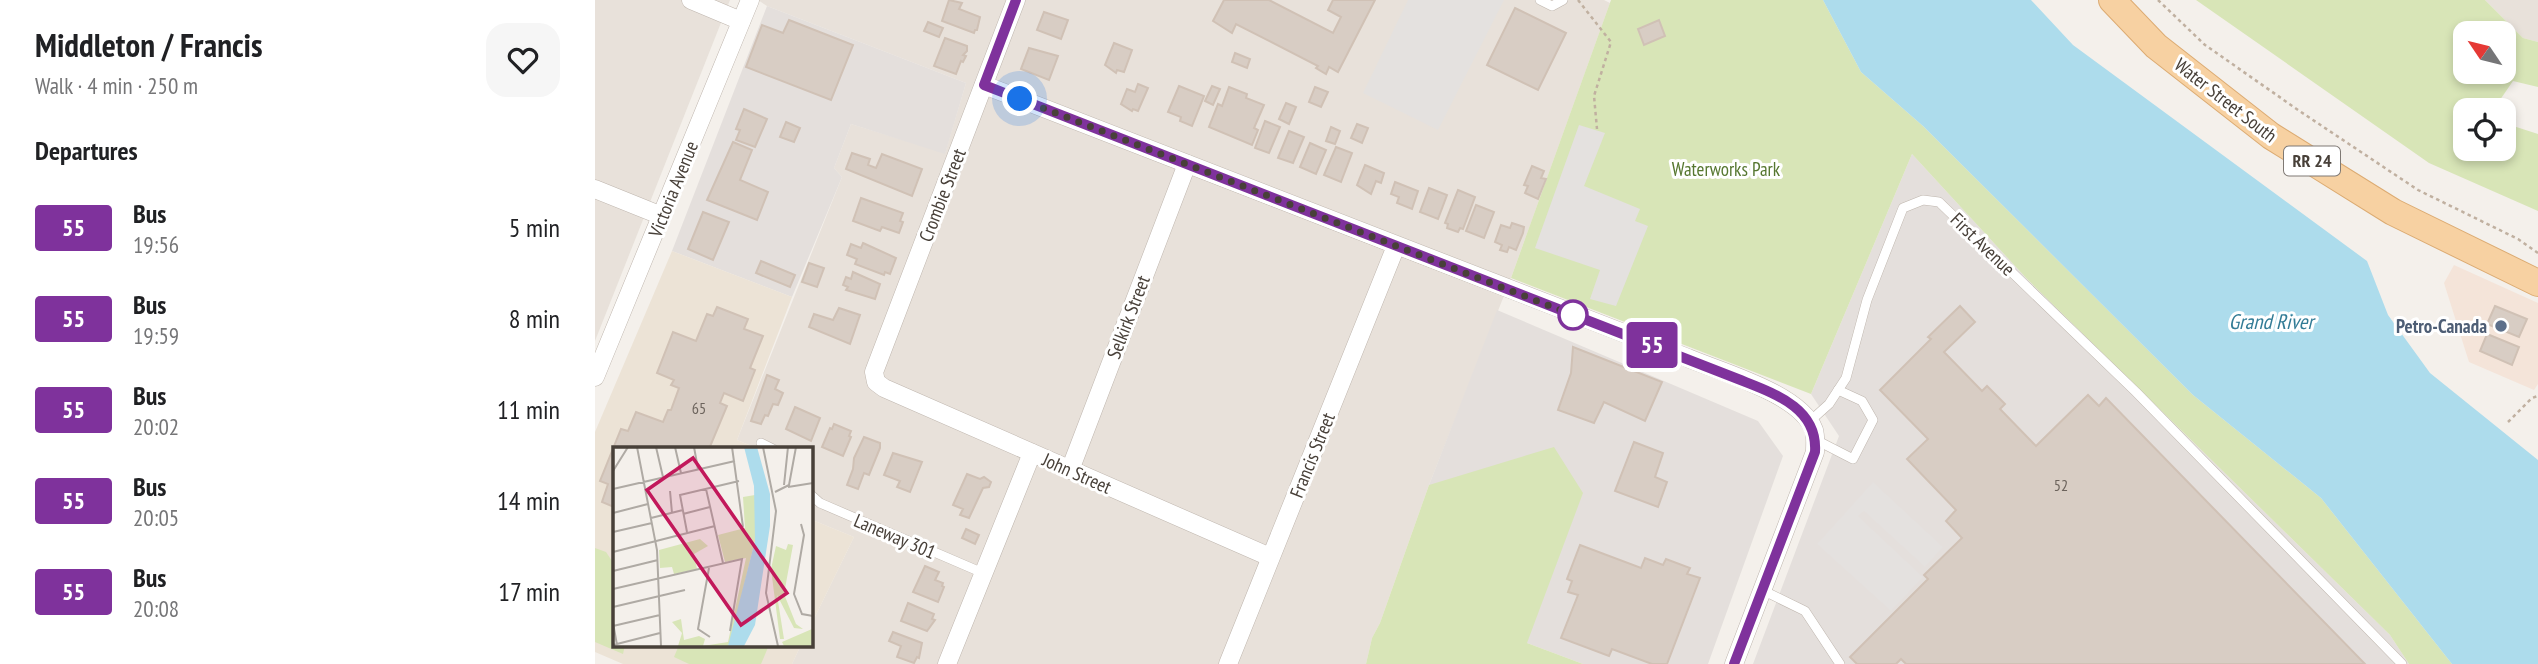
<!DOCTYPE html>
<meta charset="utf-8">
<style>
:root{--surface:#fff;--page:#f6f6f6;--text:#202124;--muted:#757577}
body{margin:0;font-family:"PT Sans Narrow",sans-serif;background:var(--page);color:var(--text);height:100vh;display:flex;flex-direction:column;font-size:26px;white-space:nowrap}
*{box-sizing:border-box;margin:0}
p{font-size:23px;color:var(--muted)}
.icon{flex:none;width:38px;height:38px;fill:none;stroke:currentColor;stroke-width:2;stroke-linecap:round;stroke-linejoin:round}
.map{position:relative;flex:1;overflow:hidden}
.panel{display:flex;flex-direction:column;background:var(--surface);width:595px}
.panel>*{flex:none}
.badge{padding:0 14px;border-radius:5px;font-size:24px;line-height:46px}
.needle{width:46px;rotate:305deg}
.fabs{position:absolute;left:1858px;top:21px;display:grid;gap:14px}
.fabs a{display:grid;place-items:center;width:63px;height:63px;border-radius:14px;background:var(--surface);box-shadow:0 4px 10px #0003;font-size:35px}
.you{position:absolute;width:35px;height:35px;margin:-18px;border:5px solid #fff;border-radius:50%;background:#1a73e8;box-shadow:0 0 0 10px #1a73e833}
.map>.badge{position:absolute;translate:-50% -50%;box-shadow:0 0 0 4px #fff}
h2{padding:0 35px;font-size:26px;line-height:63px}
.round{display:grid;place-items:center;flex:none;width:74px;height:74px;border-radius:21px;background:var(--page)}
.summary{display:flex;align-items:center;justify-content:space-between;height:119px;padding:0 35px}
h1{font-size:33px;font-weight:600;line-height:52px}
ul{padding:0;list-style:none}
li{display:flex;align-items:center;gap:21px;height:91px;padding:0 35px}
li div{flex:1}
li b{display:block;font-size:26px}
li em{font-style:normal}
li .badge{min-width:77px;font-weight:700;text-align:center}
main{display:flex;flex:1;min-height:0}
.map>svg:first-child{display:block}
.residential{fill:#e8e1da}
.commercial{fill:#f4e4d9}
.industrial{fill:#e4dfdc}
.education{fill:#ece3d6}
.green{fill:#d8e5b7;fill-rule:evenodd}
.parking{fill:#e4e1df}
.water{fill:#addcec}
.building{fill:#d8cdc4;stroke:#d0c1b5;stroke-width:2}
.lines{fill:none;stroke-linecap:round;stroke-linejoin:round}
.service-casing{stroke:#bfb6ae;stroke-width:10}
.minor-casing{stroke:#bfb6ae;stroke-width:19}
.primary-casing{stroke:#dcab72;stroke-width:28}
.path{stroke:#c0b0a0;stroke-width:2.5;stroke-dasharray:3.5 3.5;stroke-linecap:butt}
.service{stroke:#fff;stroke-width:9}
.minor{stroke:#fff;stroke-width:18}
.primary{stroke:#f7d1a2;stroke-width:26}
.line-casing{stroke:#fff;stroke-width:16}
.line{stroke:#7f329c;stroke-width:10}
.walk{stroke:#484039;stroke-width:7;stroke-dasharray:0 12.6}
.stop-dot{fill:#fff;stroke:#7f329c;stroke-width:3.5}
.service-dot{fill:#5c6f8a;stroke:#fff;stroke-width:2.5}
.labels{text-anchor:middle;stroke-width:6;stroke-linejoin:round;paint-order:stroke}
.number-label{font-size:16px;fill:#6c635c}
.shield{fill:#fff;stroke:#7f7974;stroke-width:2}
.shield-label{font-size:18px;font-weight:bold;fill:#484039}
.street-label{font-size:19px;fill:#484039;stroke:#fff}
.park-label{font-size:19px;fill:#567730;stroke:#fff}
.service-label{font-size:19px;font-weight:bold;fill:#4e5e75;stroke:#fff;text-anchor:end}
.water-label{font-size:21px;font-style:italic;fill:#337c96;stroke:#fff}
.inset-road{fill:none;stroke:#afaaa4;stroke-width:2}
.view{fill:#c2185b;fill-opacity:0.15;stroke:#c2185b;stroke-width:3.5}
.inset-edge{fill:none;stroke:#484039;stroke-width:3.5}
</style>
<main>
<section class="panel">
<div class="summary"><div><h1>Middleton / Francis</h1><p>Walk · 4 min · 250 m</p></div><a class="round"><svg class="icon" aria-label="heart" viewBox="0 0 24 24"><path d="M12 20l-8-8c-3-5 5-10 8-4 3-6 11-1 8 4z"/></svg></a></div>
<h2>Departures</h2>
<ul>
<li><span class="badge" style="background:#7f329c;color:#fff">55</span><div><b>Bus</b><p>19:56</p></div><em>5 min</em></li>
<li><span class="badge" style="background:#7f329c;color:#fff">55</span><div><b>Bus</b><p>19:59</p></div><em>8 min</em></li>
<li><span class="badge" style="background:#7f329c;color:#fff">55</span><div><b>Bus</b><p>20:02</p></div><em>11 min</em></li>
<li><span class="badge" style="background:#7f329c;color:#fff">55</span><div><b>Bus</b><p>20:05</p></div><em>14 min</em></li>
<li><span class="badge" style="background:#7f329c;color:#fff">55</span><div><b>Bus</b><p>20:08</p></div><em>17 min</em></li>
</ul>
</section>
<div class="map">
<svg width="1943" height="664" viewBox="0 0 1943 664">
<rect width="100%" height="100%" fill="#f4f0eb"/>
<g class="residential">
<path d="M0 0H135L0 341Z"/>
<path d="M163 0H1009L1015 3 916 278 834 485 785 623 777 638 771 664H197L206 645H215V627L259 537 215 519V449H158L159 447 142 440 247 177 239 168 256 124 350 153 371 83 172 6Z"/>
<path d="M1890 0H1943V42L1928 38Z"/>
</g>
<path class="commercial" d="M1859 265 1943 303V384L1939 390 1874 362 1849 283Z"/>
<g class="industrial">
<path d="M172 6 371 83 350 154 256 124 239 168 247 177 197 297 77 251Z"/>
<path d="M1317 154 1432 279 1795 635 1814 664H1158L1244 436 1216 394Z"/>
<path d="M902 310 1163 421 1188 456 1113 664H988L932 643 834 485Z"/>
</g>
<g class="education">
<path d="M77 251 197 297 142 440 159 447 158 449H19V645H206L197 664H28L0 652V432Z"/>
<path d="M215 519 259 537 215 627Z"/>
</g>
<g class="green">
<path d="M1016 0H1228L1266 72 1328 126 1598 395 1726 498 1857 664H1814L1795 635 1432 279 1317 154 1216 394 916 278Z"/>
<path d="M1601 0H1890L1928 38 1943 42V87L1918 81 1898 110H1871V149H1909V123L1943 134V211L1834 163ZM1871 33H1909V72H1871Z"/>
<path d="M959 447 988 493 932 643 988 664H771L777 638 785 623 834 485Z"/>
<path d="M0 548 11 552 19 564V645H30L28 654 0 642Z"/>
<path d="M84 645H174L166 664H94L79 657Z"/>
</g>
<g class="parking">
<path d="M813 0H909L843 130 768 93Z"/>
<path d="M984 125 1010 133 989 186 1045 209 1040 221 1053 226 1021 306 995 299 1005 270 940 248Z"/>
<path d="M1278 482 1348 547 1330 567 1269 511 1263 516 1328 577 1296 611 1222 544Z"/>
</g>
<path class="water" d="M1228 0H1436L1478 45 1772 261 1793 315 1835 373 1943 460V664H1857L1726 498 1598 395 1328 126 1266 72Z"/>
<g class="building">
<path d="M354 0 367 3 364 9 385 17 382 30H380L379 33 347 21Z"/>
<path d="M629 0H674L738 33 746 17 733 10 738 0H780L743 72 734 67 731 74 721 68 723 66 641 24 637 33 618 21Z"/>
<path d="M920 8 971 33 943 90 892 65Z"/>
<path d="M449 12 473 20 466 39 442 30Z"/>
<path d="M194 20 258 45 236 100 151 67 167 25 188 33Z"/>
<path d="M1064 20 1070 36 1049 45 1043 29Z"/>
<path d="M333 22 348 28 344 37 329 31Z"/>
<path d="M350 38 372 46V51L368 55 371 56 368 62 366 61 361 74 339 66Z"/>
<path d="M519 43 537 50 529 72 522 70 521 73 510 65Z"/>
<path d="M434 48 463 56 454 80 426 69Z"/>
<path d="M640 53 655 59 652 68 637 62Z"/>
<path d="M543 84 553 88 543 111 538 109 537 111 526 104 532 89 540 92Z"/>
<path d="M584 86 609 96 597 126 585 121 586 117 573 112Z"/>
<path d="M617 86 625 89 618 105 610 101Z"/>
<path d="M634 87 652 94 651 98 669 105 659 128 663 130 657 145 614 127 623 104 627 106Z"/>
<path d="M720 87 733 92 726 107 714 102Z"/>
<path d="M691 103 701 107 694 124 684 119Z"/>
<path d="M149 109 172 119 160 147 141 140 145 130 141 129Z"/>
<path d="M670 121 685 127 674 153 660 148Z"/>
<path d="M191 122 205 128 199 142 185 137Z"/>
<path d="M762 124 773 128 767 143 756 138Z"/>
<path d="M736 127 745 131 740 144 731 141Z"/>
<path d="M694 131 709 137 698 163 683 158Z"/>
<path d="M138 142 157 150 145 180 173 192 162 220 112 200Z"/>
<path d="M715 143 731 150 721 174 705 167Z"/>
<path d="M741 147 757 153 746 182 729 175Z"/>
<path d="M257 153 275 159 273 165 281 168 287 154 327 169 317 196 251 169Z"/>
<path d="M770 165 789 173 786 183 781 181 776 194 762 185Z"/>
<path d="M937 166 949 171 946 178 951 179 943 199 930 193 933 186 929 185Z"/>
<path d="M800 182 823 191 817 209 802 203 804 197 796 194Z"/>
<path d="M834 188 852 195 843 219 825 212Z"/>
<path d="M863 190 880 197 868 229 865 228 863 232 852 228 853 224 850 223Z"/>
<path d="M266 198 308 213 305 221 308 222 304 233 287 227 285 231 258 221Z"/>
<path d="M881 205 899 212 889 238 871 231Z"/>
<path d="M108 212 134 222 118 260 93 249Z"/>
<path d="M917 223 929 227 928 233 921 250 914 247 912 252 905 250 907 245 900 242 906 225 915 228Z"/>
<path d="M268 243 301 258 295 274 290 272 289 275 260 264 262 259 252 255 256 244 266 248Z"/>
<path d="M166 261 200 275 195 287 161 273Z"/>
<path d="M214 263 229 268 222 287 207 282Z"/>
<path d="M258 272 285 284 280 299 251 290 253 287 248 285 251 277 256 279Z"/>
<path d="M1365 306 1380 322 1349 352 1387 391 1392 386 1410 404 1405 409 1441 446 1493 395 1504 406 1511 398 1770 664H1311L1306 659 1301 664H1262L1255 657 1333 579 1329 575 1367 538 1351 521 1361 510 1312 459 1333 439 1285 390 1336 339 1333 337Z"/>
<path d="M1900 306 1932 319 1924 337 1892 324Z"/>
<path d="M122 307 153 319 149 329 168 336 155 368 160 370 148 401 129 393 125 403 132 406 114 449H19V507L7 502 13 484 5 481 26 429 33 431 41 412 68 422 73 410H76L84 388 76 385 79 380 62 373 78 332 101 341 112 314 118 316Z"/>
<path d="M244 308 265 315 255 344 214 327 219 314 238 320Z"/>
<path d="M1892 334 1924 347 1917 365 1885 351Z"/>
<path d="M978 347 1067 382 1050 421 1009 402 999 423 963 410 976 373Z"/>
<path d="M172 375 184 380 180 389 188 393 183 405 178 404 173 416 170 415 166 424 156 421Z"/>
<path d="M200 407 225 418 216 441 191 429Z"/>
<path d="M239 424 256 431 254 436 256 437 248 456 227 447 235 428 237 429Z"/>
<path d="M269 437 285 443V448L274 475 269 473 263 489 252 485 258 469 259 458Z"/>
<path d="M1039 442 1068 453 1060 477 1072 482 1063 507 1020 491Z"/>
<path d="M298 453 327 462 315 492 302 487 305 481 289 475Z"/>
<path d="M372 474 385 479 389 477 396 482 394 487 388 488 374 518 365 515 368 509 358 505Z"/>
<path d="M371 529 384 535 380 544 367 538Z"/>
<path d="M985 545 1046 568 1050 558 1068 565 1071 559 1095 568 1092 574 1105 578 1072 664H1057L1017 649 1014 656 966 638 983 595 973 592 977 581 972 579Z"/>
<path d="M330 566 344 572 340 580 348 583 347 586 349 587 343 602 318 592Z"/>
<path d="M313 603 339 614 337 619 340 620 332 631 306 621Z"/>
<path d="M298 632 327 643 324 658 322 657 319 663 302 657 306 646 294 641Z"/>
</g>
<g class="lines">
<g class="service-casing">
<g id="service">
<path d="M945 0 957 6 968 0"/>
<path d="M1214 422 1234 404 1251 378 1272 300 1308 208 1328 200 1344 202 1541 392 1807 664"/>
<path d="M1221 440 1258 459 1278 420 1267 401 1243 390"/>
<path d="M166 443 178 449"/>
<path d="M215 494 225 503 388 573"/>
<path d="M1167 590 1210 611 1245 664"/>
</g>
</g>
<g class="minor-casing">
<g id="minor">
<path d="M96 0 146 21"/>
<path d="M421 0 279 372 281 382 289 388 675 557"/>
<path d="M389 85 1093 358C1126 372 1206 394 1219 430 1221 437 1220 444 1220 452L1139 664"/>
<path d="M0 189 67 216"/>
<path d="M0 377 155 0"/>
<path d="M475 470 592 164"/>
<path d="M352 664 437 453"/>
<path d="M633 664 801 246"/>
</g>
</g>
<g class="primary-casing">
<path id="primary" d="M1517 0 1561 46 1676 136 1798 212 1943 283"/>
</g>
<g class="path">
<path d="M983 0 1016 42 999 96 1002 129"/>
<path d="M1563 0 1610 45 1706 112 1823 190 1923 239 1943 253"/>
<path d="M1913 422 1937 398 1943 396"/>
</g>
<use href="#service" class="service"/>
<use href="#minor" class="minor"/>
<use href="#primary" class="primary"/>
</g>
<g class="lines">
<g class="line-casing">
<path id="line" d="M421 0 389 85 1143 379C1178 393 1223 407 1220 452L1139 664"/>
</g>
<use href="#line" class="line"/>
<path class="walk" d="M425 99 978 315"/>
</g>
<circle class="stop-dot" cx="978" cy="315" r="14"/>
<circle class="service-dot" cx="1906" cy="326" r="7"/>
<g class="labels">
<g class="number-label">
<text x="104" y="414">65</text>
<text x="1466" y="491">52</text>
</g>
<rect class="shield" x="1689" y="146.5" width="56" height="29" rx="5"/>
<g class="shield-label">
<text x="1717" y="167">RR 24</text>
</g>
<g class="street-label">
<text transform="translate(1631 100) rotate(38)" y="7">Water Street South</text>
<text transform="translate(78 189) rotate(-68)" y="7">Victoria Avenue</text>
<text transform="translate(347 195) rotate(-69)" y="7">Crombie Street</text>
<text transform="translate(1388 244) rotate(44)" y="7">First Avenue</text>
<text transform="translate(533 317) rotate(-69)" y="7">Selkirk Street</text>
<text transform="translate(717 455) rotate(-68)" y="7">Francis Street</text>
<text transform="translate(482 473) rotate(24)" y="7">John Street</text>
<text transform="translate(300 536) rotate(23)" y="7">Laneway 301</text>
</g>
<g class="park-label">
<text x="1131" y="176">Waterworks Park</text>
</g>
<g class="service-label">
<text x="1892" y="333">Petro-Canada</text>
</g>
<g class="water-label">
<text x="1676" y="329">Grand River</text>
</g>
</g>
<g transform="translate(18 447)">
<rect width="200" height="200" fill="#f4f0eb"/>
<path d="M142 48V94L117 195 115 199H90L115 195 133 111 112 115 105 88 132 81 130 50ZM87 92 95 99 81 107 84 122 61 127 59 120 47 121 46 103ZM175 97 180 98 171 147 183 177 190 182 181 181 164 148 171 192H167L158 122 163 99 173 103ZM68 172 71 193 86 189 92 192 90 199H65L69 186 59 175ZM199 182V199H171L169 195Z" fill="#d8e5b7"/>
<path d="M131 0H144L157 47V79L142 178 131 199H115L142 94 141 39Z" fill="#addcec"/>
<path class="inset-road" d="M24 0 44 103 48 199M43 0 50 30M62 0 68 26M81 0 85 22M119 0 130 80M150 0 163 64 153 146 165 199M0 24 15 0M171 38 175 0M175 40 200 36M0 42 122 14M93 42 110 116M57 44 59 66M162 45 176 38 183 0M0 66 35 57M70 67 97 60M38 71 70 63M188 77 191 88 181 147 189 167 200 169M0 85 39 76M74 85 67 48 126 34M0 105 102 79M96 121 85 182 97 190M0 124 45 113M0 142 129 112 117 184M0 160 72 143M0 176 4 198M0 179 47 168M0 198 47 186"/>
<path class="view" d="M80 11 174 146 128 178 34 43Z"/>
<rect width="200" height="200" class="inset-edge"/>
</g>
</svg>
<div class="fabs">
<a><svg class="needle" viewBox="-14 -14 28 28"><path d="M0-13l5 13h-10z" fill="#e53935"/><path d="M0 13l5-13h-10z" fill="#757577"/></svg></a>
<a><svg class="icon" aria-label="locate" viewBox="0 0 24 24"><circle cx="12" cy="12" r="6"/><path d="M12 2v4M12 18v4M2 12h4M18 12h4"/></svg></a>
</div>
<div class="you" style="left:425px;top:99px"></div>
<b class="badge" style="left:1057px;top:345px;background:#7f329c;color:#fff">55</b>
</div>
</main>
